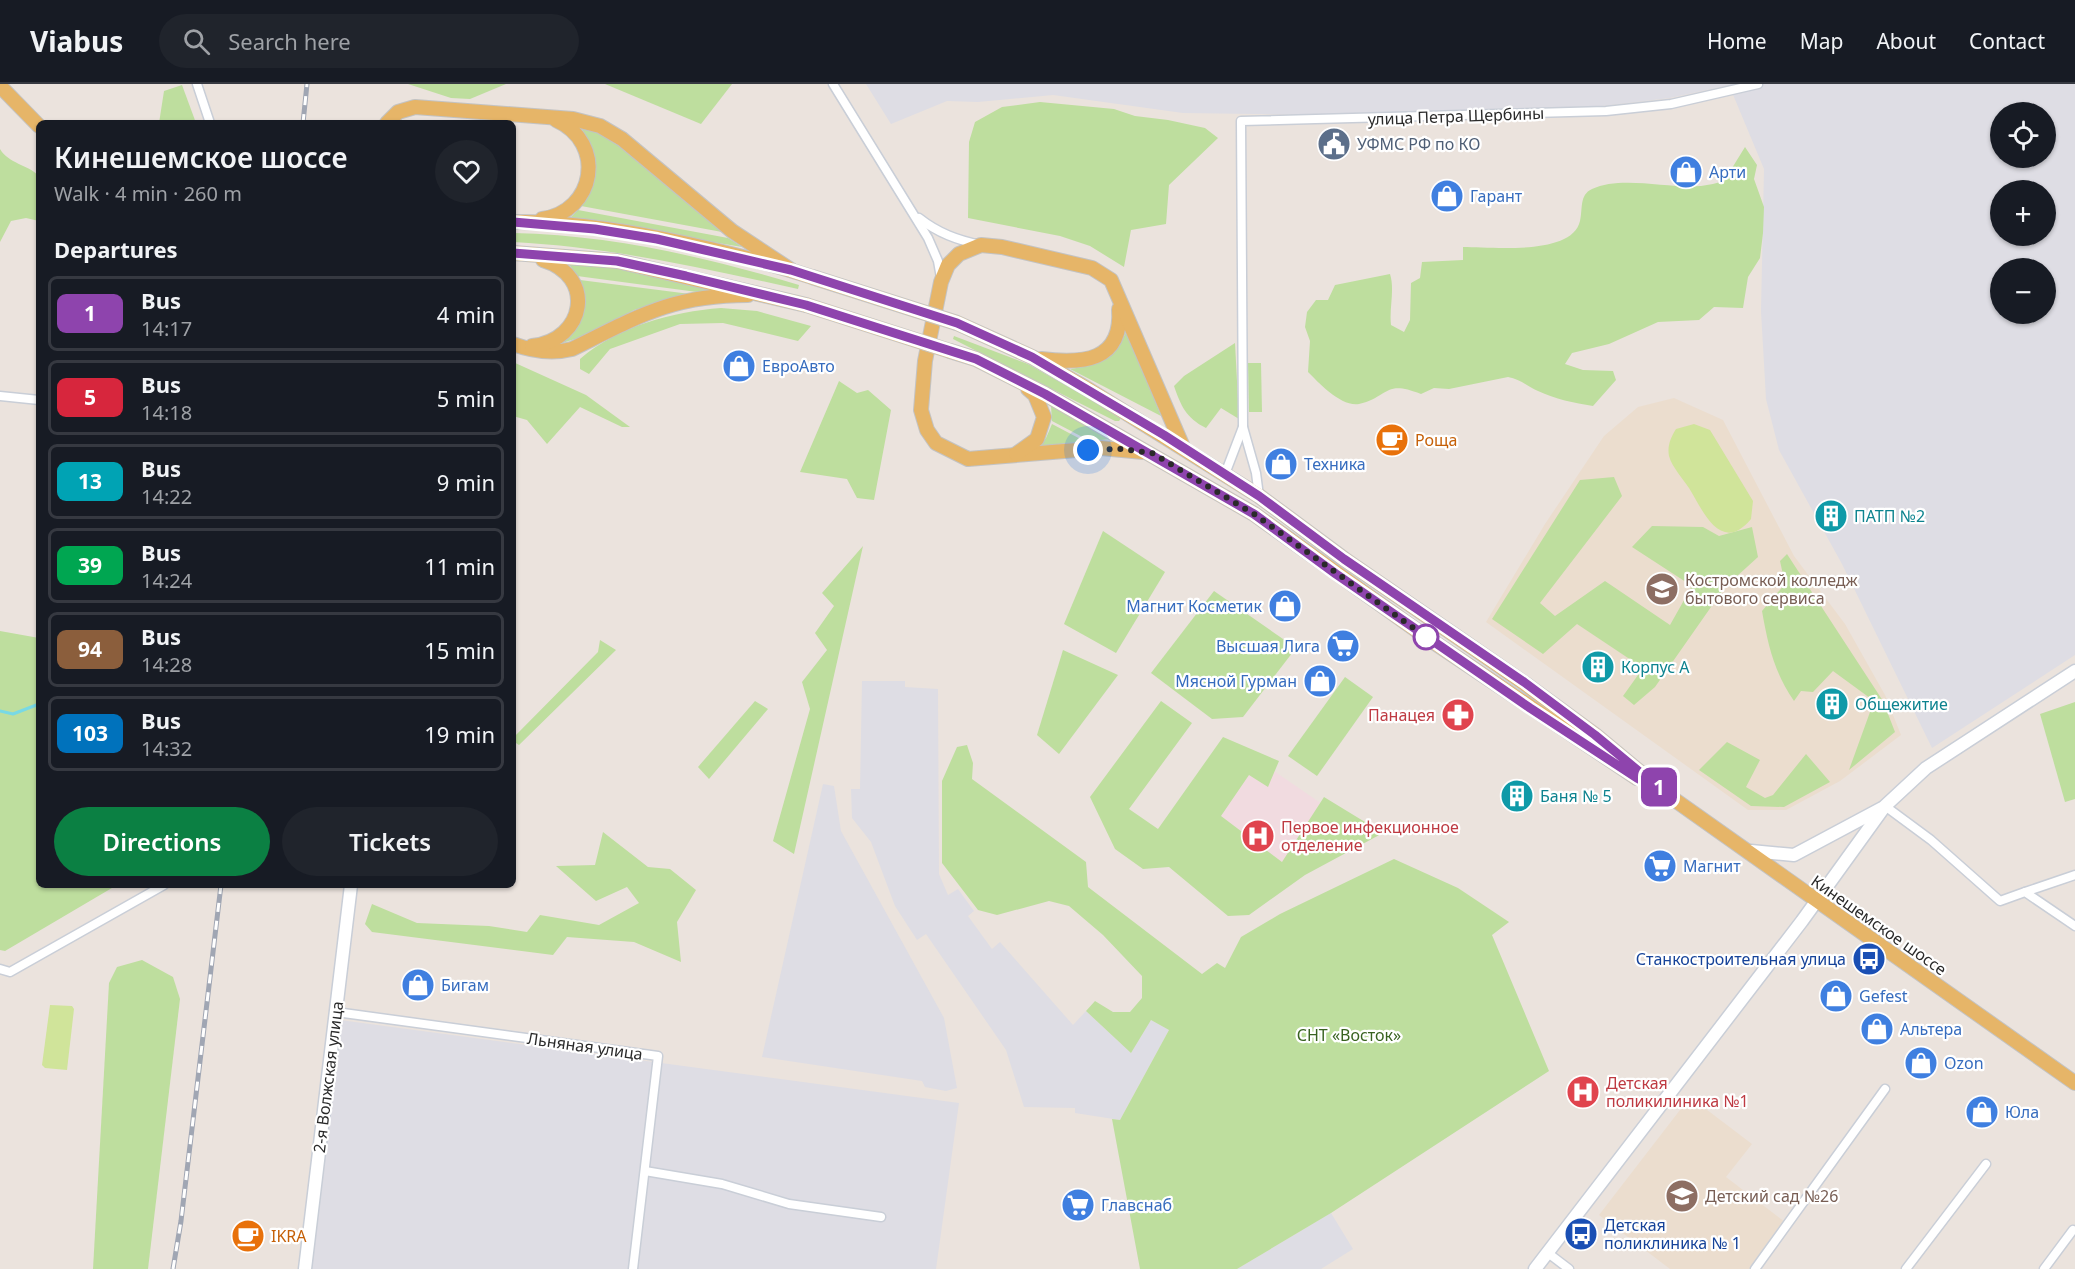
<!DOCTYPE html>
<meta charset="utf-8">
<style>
:root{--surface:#171b24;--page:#20242c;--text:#f1f3f6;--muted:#9ea1a6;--line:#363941;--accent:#0b8043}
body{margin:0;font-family:"Noto Sans",sans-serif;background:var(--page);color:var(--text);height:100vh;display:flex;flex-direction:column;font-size:22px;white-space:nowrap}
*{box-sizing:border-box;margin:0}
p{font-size:20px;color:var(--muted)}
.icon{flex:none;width:33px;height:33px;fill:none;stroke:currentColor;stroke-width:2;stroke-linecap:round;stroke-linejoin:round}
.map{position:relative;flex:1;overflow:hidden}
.side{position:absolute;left:36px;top:36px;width:480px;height:768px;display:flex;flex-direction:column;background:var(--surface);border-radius:9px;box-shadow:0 2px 4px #0004}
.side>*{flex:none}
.badge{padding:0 12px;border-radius:9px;font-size:21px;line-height:39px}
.buttons{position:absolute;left:1990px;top:18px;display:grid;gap:12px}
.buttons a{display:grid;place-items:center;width:66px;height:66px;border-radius:50%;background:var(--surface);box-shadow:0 2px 4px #0004;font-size:30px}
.you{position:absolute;width:30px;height:30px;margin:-15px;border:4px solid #fff;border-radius:50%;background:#1a73e8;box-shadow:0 0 0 9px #1a73e833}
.map>.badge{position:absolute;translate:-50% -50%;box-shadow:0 0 0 3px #fff}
h2{padding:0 18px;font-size:22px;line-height:54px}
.round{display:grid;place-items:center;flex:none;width:63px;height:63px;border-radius:32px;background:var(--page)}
.summary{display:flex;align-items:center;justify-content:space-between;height:102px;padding:0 18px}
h1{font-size:28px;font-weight:600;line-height:45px}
.cta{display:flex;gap:12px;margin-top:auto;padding:12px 18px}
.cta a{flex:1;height:69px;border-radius:36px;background:var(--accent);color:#fff;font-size:24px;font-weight:600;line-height:69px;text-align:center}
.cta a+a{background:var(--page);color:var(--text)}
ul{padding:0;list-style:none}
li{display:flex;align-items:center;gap:18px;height:75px;margin:0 12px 9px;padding:0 6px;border:3px solid var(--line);border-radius:9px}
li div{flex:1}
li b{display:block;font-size:22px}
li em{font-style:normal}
li .badge{min-width:66px;font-weight:700;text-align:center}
header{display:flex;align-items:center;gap:36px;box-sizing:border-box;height:84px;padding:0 30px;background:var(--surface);border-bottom:2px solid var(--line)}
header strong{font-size:28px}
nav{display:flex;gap:33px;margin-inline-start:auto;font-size:21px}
.search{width:420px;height:54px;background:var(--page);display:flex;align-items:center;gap:15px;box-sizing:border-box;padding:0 21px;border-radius:33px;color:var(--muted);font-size:22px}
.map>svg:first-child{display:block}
.industrial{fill:#dedde4;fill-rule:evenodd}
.education{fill:#ebddce}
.medical{fill:#f1dbe0}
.green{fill:#bede9e}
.pitch{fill:#d0e49a}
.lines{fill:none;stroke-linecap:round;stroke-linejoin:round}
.stream{stroke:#78d9e5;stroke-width:3}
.street-casing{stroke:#c9ced7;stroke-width:11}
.secondary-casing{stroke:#c9ced7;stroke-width:15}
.primary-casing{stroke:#c3c3c3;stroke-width:16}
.street{stroke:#fff;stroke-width:8}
.secondary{stroke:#fff;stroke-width:12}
.primary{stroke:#e6b568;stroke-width:14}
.rail-casing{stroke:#a0a6b3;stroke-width:5}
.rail{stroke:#fff;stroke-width:3;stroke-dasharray:9;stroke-linecap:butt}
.primary-bridge-casing{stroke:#c3c3c3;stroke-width:16;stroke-linecap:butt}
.primary-bridge{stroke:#e6b568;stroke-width:14}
.line-casing{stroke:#fff;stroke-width:14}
.line{stroke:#8e44ad;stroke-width:9}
.walk{stroke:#2a2a2a;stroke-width:6;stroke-dasharray:0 10.8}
.stop-dot{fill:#fff;stroke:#8e44ad;stroke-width:3}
.labels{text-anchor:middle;stroke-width:4.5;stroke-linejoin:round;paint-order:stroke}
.street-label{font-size:16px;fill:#2a2a2a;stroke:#fff}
.service-label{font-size:16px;fill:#4e5e75;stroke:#fff;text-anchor:start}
.shop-label{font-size:16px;fill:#366cbe;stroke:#fff;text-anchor:start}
.food-label{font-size:16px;fill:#c56008;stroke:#fff;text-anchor:start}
.culture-label{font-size:16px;fill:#0d838f;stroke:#fff;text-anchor:start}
.education-label{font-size:16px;fill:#785e54;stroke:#fff;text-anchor:start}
.health-label{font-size:16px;fill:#be3a42;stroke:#fff;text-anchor:start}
.transit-label{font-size:16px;fill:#164399;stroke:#fff;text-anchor:end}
.park-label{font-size:16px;fill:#386220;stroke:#fff}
</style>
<header>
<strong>Viabus</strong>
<div class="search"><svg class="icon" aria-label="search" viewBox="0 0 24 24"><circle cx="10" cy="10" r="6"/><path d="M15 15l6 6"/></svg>Search here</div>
<nav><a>Home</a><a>Map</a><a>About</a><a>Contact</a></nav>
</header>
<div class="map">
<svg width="2075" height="1185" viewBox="0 0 2075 1185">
<rect width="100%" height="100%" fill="#ebe3dd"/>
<g class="industrial">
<path d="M866 0H2075V571L1932 664 1842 480 1779 366 1766 315 1761 227 1764 85 1729 1 1670 14 1602 22 1335 31 1183 29 1053 11 978 18 947 17 891 40ZM2001 28H2046V74H2001ZM2001 106H2046V152H2001ZM2001 184H2046V230H2001Z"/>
<path d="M862 597H905V603L938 605 939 790 948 811 958 805 974 827 968 832 992 865 1000 858 1073 941 1086 927 1131 969 1151 936 1169 946 1120 1036 1075 1029V1024L1024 1023 1006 966 926 850 917 856 895 822 871 758 852 734 851 705H860Z"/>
<path d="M823 700 834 702 841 747 944 934 957 1004 946 1007 925 1003 922 997 762 973Z"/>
<path d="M340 936 959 1019 936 1185H310Z"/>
<path d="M1331 1129 1353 1165 1321 1185H1237Z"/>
</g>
<g class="education">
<path d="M1674 314 1723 336 1794 472 1845 540 1885 611 1901 651 1840 697 1786 726H1748L1486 538 1545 440 1604 352 1638 323Z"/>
<path d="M1690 1013 1752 1060 1726 1093 1785 1138 1750 1185H1670L1599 1131Z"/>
</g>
<path class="medical" d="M1248 669 1341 733 1304 788 1173 771Z"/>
<g class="green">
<path d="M408 0H506L470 15 451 14Z"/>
<path d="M605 0H732L701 40Z"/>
<path d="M182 1 196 39H159L164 7Z"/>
<path d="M1040 18 1114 25 1135 32 1168 36 1205 44 1218 54 1169 101 1166 140 1131 146 1124 183 1090 162 1060 152 968 134 969 58 975 38 1002 23Z"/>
<path d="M580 41 597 46 613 56 722 148 581 122C603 90 597 73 580 41Z"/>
<path d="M1745 63 1757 81 1754 95 1764 123 1763 149 1760 174 1748 193 1743 224 1714 223 1699 236 1658 238 1609 260 1572 269 1565 280 1583 286 1613 287 1616 296 1593 322C1574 319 1555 315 1538 307 1527 302 1520 295 1508 293L1449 305 1434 304 1421 310C1384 295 1389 313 1359 320 1341 323 1319 299 1308 288L1310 257 1305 243 1307 228 1316 216H1328L1335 201 1390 190C1395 206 1389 224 1391 241L1404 248 1410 236 1411 199 1420 194 1422 178 1463 176V163C1492 163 1572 172 1580 137 1583 125 1579 111 1592 105 1621 91 1670 105 1701 102 1709 101 1717 99 1724 97Z"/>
<path d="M0 65C9 80 27 80 39 92V137L26 134 11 137 0 158Z"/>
<path d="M578 126 728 154 742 163 570 134Z"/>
<path d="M513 149C612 151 705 173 799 201L798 205C703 184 610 163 513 158Z"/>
<path d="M567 177 617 183 723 204 697 208 577 192Z"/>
<path d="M580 196 690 210 634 226 591 250 559 260 558 258C582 241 590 225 580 196Z"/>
<path d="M721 224 757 227 811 242 798 257 723 239 680 240 610 265 589 290 580 285V275C618 242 672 228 721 224Z"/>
<path d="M1127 247 1161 332 1070 285C1098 281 1114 272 1127 247Z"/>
<path d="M954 252 1028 280 1122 333 1119 337H1115L953 255Z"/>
<path d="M1235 259 1239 335 1221 324 1206 344C1186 334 1181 322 1174 302L1184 292Z"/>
<path d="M513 278 586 311 630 343H622L580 323 547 360 527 336 513 332Z"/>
<path d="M1248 279H1261L1262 328H1249Z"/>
<path d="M839 297 857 309 868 306 891 326 874 416 857 414 847 395 800 388Z"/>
<path d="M1051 322 1112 355 1090 357 1052 337Z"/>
<path d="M1052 340 1088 359 1036 364 1046 354Z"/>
<path d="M1614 393 1622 412 1540 519 1555 532 1605 497 1670 541 1692 502 1632 463 1652 442 1703 443 1719 452 1752 443 1758 473 1725 503 1655 603 1634 621 1623 612 1643 584 1577 540 1543 570 1492 535 1580 396Z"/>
<path d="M1103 447 1165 488 1116 569 1064 540Z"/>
<path d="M863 462 794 770 773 757 810 625 802 598 827 566 815 549 834 522 822 509Z"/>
<path d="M1787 470 1883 617 1895 648 1849 686 1874 617 1833 587 1813 608 1801 607 1794 617C1774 588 1768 561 1762 527L1785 500 1780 477Z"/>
<path d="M1214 507 1296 564 1243 633 1212 635 1151 589Z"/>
<path d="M0 547 39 554V801H117L5 867 0 866Z"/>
<path d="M600 556 616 566 519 661 513 657V654L598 568Z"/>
<path d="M1063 566 1118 591 1059 670 1037 651Z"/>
<path d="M1345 593 1373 613 1317 692 1288 672Z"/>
<path d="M755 617 768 625 709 695 698 683Z"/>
<path d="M1161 617 1192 639 1129 725 1158 745 1223 653 1279 677 1268 703 1249 691 1221 732 1282 778 1324 713 1383 749 1305 791 1249 831 1228 832 1169 783 1143 785 1115 765 1090 713Z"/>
<path d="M2075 618V715L2065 718 2040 630Z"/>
<path d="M1727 658 1760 676 1746 703 1765 714 1773 711 1806 670 1830 698 1784 723 1751 722 1699 686Z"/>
<path d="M967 661 973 679 972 695 1086 778 1088 803 1202 890 1217 879 1225 884 1241 853 1280 830 1394 775 1458 804 1509 838 1492 851 1549 987 1331 1129 1237 1185H1140L1112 1035 1120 1036 1169 946 1151 936 1131 969 1086 927 1095 917 1113 928H1130L1142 914V892L1103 851 1069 822 1049 817 997 831 978 826 942 779V697L957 663Z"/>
<path d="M603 748 648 783 670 785 696 806 677 838 681 878 634 858 567 853 553 871 372 848 365 840 372 820 417 839 489 842 527 848 540 831 599 841 639 819 627 803 596 817 556 782 595 781Z"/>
<path d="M142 876 173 893 180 915 148 1185H93L109 899 117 883Z"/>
</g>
<g class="pitch">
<path d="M1694 340 1710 346 1753 417 1751 435C1721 471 1703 427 1689 404 1683 395 1672 383 1669 372 1667 362 1671 353 1676 345Z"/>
<path d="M50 921 72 922 74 925 67 986 45 984 42 981Z"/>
</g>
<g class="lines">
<path class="stream" d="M0 627 13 630 39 620"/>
<g class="street-casing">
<g id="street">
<path d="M197 0 210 39"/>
<path d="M833 0 928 154 938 177 941 194"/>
<path d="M919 134C938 149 957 156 981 161"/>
<path d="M0 312 39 316"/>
<path d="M1225 390 1243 343"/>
<path d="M1259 412 1256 389 1243 343 1241 37 1606 27 1671 20 1758 0"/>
<path d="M1885 722 1931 756 2000 817 2025 808 2075 842"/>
<path d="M2025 808 2075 791"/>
<path d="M0 885 10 888 164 801"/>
<path d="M336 928 658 972 633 1185"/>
<path d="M645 1087 722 1100 789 1120 881 1133"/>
<path d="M1548 1169 1569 1185"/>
<path d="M1755 1185 1885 1005"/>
<path d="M1906 1185 1986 1080"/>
<path d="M2044 1185 2073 1146"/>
</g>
</g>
<g class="secondary-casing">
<g id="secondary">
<path d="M1751 767 1794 771 1882 724"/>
<path d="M305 1185 351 801"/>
<path d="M1535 1185 1802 837 1885 722 1926 684 2075 587"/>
</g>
</g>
<g class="primary-casing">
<g id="primary">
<path d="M0 2 39 42"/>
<path d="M387 39 398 28 415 23 573 35 600 42 622 55 732 147 791 186"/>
<path d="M542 135C595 128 607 59 556 36"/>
<path d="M513 138C602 137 728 166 812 193"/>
<path d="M513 169 617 177 806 221"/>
<path d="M957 239 1032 273 1086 304 1259 412 1344 475 1524 599 1595 651 1665 709 2075 999"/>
<path d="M513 260C532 267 552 270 572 265 637 233 672 211 748 211"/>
<path d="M532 262C586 256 596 192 543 176"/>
<path d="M950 267 976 275 1045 310 1254 430 1426 553 1637 694"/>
<path d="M1041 275C1082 280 1123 278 1119 225"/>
<path d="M1143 368 1101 364 968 375 936 359 927 346 921 326 925 277 941 198 948 181 959 170 981 161 1002 163 1092 184 1111 196 1183 363"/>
<path d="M1016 370 1037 355 1044 333 1035 311 1028 305"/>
</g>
</g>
<use href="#street" class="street"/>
<use href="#secondary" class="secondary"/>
<use href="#primary" class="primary"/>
<g class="rail-casing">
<g id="rail">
<path d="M303 39 307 0"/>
<path d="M173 1185 181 1137 221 801"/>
</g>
</g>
<use href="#rail" class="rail"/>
<g class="primary-bridge-casing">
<g id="primary-bridge">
<path d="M812 193 957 239"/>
<path d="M806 221 950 267"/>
</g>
</g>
<use href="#primary-bridge" class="primary-bridge"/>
</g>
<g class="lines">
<g class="line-casing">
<path id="line" d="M513 138 595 145 657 155 791 186 957 239 1032 273 1164 351 1259 412 1344 475 1524 598 1595 651 1665 709 1637 694 1530 624 1336 490 1254 430 1045 310 976 275 806 221 686 192 617 177 513 169"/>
</g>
<use href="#line" class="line"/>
<path class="walk" d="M1088 366 1122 365 1152 369 1254 430 1426 553"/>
</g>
<defs>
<g id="civic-disc" transform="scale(1.725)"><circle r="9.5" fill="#5c6f8a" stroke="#fff"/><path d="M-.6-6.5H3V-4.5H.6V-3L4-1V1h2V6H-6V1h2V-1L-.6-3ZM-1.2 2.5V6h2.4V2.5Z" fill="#fff"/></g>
<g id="shop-disc" transform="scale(1.725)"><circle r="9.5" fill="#3f7fe0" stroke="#fff"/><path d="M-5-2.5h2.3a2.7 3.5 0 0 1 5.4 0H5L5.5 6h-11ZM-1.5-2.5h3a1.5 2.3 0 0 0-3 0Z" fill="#fff"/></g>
<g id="cafe-disc" transform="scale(1.725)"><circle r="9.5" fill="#e8710a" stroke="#fff"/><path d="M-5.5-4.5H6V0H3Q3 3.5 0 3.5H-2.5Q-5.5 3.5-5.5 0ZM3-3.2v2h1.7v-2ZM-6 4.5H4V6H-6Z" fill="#fff"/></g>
<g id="building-disc" transform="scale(1.725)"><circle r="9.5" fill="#0f9aa8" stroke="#fff"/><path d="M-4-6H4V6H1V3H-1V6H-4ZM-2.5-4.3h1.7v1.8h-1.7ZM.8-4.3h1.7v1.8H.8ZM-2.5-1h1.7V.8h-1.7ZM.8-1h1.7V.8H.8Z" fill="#fff"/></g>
<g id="university-disc" transform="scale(1.725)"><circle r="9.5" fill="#8d6e63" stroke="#fff"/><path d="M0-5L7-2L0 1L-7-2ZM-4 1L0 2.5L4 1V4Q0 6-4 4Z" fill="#fff"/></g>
<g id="supermarket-disc" transform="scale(1.725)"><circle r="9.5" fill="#3f7fe0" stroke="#fff"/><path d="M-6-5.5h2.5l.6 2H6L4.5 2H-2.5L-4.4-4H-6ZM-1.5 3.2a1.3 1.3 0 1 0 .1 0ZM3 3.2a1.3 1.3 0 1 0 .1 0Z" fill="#fff"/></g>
<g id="pharmacy-disc" transform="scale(1.725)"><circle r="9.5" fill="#e0444e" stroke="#fff"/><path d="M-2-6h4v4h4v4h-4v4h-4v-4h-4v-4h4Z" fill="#fff"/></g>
<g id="hospital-disc" transform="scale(1.725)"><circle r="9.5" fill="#e0444e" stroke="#fff"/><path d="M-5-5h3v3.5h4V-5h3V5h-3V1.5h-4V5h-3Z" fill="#fff"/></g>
<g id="bus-disc" transform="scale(1.725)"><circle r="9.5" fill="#1a4fb4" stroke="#fff"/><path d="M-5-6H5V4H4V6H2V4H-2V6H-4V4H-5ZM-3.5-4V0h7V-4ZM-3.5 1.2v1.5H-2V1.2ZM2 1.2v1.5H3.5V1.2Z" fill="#fff"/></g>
<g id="school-disc" transform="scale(1.725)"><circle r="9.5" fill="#8d6e63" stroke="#fff"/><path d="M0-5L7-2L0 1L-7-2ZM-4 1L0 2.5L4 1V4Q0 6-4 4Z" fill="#fff"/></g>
</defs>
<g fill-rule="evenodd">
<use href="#civic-disc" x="1334" y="60"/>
<use href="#shop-disc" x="1686" y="88"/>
<use href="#shop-disc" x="1447" y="112"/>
<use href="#shop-disc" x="739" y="282"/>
<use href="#cafe-disc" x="1392" y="356"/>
<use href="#shop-disc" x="1281" y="380"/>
<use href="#building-disc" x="1831" y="432"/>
<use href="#university-disc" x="1662" y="505"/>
<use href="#shop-disc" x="1285" y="522"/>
<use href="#supermarket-disc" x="1343" y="562"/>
<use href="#building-disc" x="1598" y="583"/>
<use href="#shop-disc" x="1320" y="597"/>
<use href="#building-disc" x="1832" y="620"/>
<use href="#pharmacy-disc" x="1458" y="631"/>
<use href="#building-disc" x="1517" y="712"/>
<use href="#hospital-disc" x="1258" y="752"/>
<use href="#supermarket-disc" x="1660" y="782"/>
<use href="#bus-disc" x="1869" y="875"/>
<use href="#shop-disc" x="418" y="901"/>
<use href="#shop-disc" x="1836" y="912"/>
<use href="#shop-disc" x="1877" y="945"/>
<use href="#shop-disc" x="1921" y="979"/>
<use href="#hospital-disc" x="1583" y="1008"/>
<use href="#shop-disc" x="1982" y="1028"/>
<use href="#school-disc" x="1682" y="1112"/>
<use href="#supermarket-disc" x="1078" y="1121"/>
<use href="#bus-disc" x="1581" y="1150"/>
<use href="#cafe-disc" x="248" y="1152"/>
</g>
<circle class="stop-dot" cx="1426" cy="553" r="12"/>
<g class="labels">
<g class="street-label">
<text transform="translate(1456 32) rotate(-2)" y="6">улица Петра Щербины</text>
<text transform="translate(1879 841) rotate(35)" y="6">Кинешемское шоссе</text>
<text transform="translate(585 962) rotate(8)" y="6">Льняная улица</text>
<text transform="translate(328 993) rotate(-83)" y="6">2-я Волжская улица</text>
</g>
<g class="service-label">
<text x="1357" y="66">УФМС РФ по КО</text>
</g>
<g class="shop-label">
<text x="1709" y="94">Арти</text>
<text x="1470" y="118">Гарант</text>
<text x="762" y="288">ЕвроАвто</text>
<text x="1304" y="386">Техника</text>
<text x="1262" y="528" text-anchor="end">Магнит Косметик</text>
<text x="1320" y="568" text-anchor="end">Высшая Лига</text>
<text x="1297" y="603" text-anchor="end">Мясной Гурман</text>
<text x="1683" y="788">Магнит</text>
<text x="441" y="907">Бигам</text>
<text x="1859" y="918">Gefest</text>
<text x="1900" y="951">Альтера</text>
<text x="1944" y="985">Ozon</text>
<text x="2005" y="1034">Юла</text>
<text x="1101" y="1127">Главснаб</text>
</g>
<g class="food-label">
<text x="1415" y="362">Роща</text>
<text x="271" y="1158">IKRA</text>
</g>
<g class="culture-label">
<text x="1854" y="438">ПАТП №2</text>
<text x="1621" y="589">Корпус А</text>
<text x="1855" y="626">Общежитие</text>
<text x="1540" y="718">Баня № 5</text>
</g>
<g class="education-label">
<text x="1685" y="502">Костромской колледж<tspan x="1685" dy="18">бытового сервиса</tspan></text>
<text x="1705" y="1118">Детский сад №26</text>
</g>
<g class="health-label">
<text x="1435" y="637" text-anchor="end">Панацея</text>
<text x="1281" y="749">Первое инфекционное<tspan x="1281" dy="18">отделение</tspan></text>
<text x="1606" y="1005">Детская<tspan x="1606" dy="18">поликилиника №1</tspan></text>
</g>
<g class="transit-label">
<text x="1846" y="881">Станкостроительная улица</text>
<text x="1604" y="1147" text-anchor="start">Детская<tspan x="1604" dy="18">поликлиника № 1</tspan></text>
</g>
<g class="park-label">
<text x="1349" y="957">СНТ «Восток»</text>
</g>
</g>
</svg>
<div class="buttons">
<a><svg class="icon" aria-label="locate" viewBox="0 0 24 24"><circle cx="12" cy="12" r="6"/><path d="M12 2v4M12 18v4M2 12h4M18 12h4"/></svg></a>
<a>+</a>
<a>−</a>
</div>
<div class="you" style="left:1088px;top:366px"></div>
<b class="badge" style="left:1659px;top:703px;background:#8e44ad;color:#fff">1</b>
<section class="side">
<div class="summary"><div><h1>Кинешемское шоссе</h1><p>Walk · 4 min · 260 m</p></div><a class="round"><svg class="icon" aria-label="heart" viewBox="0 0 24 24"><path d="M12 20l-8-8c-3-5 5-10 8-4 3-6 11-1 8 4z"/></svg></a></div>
<h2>Departures</h2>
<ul>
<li><span class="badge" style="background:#8e44ad;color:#fff">1</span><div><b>Bus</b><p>14:17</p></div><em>4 min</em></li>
<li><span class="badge" style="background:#d7263d;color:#fff">5</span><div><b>Bus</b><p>14:18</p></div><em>5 min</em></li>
<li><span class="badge" style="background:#00a3b4;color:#fff">13</span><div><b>Bus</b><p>14:22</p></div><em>9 min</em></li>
<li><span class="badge" style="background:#00a651;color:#fff">39</span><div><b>Bus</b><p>14:24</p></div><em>11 min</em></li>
<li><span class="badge" style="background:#8b5e3c;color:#fff">94</span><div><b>Bus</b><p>14:28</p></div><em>15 min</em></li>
<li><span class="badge" style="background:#0072bc;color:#fff">103</span><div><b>Bus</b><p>14:32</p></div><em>19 min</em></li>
</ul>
<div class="cta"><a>Directions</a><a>Tickets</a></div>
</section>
</div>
